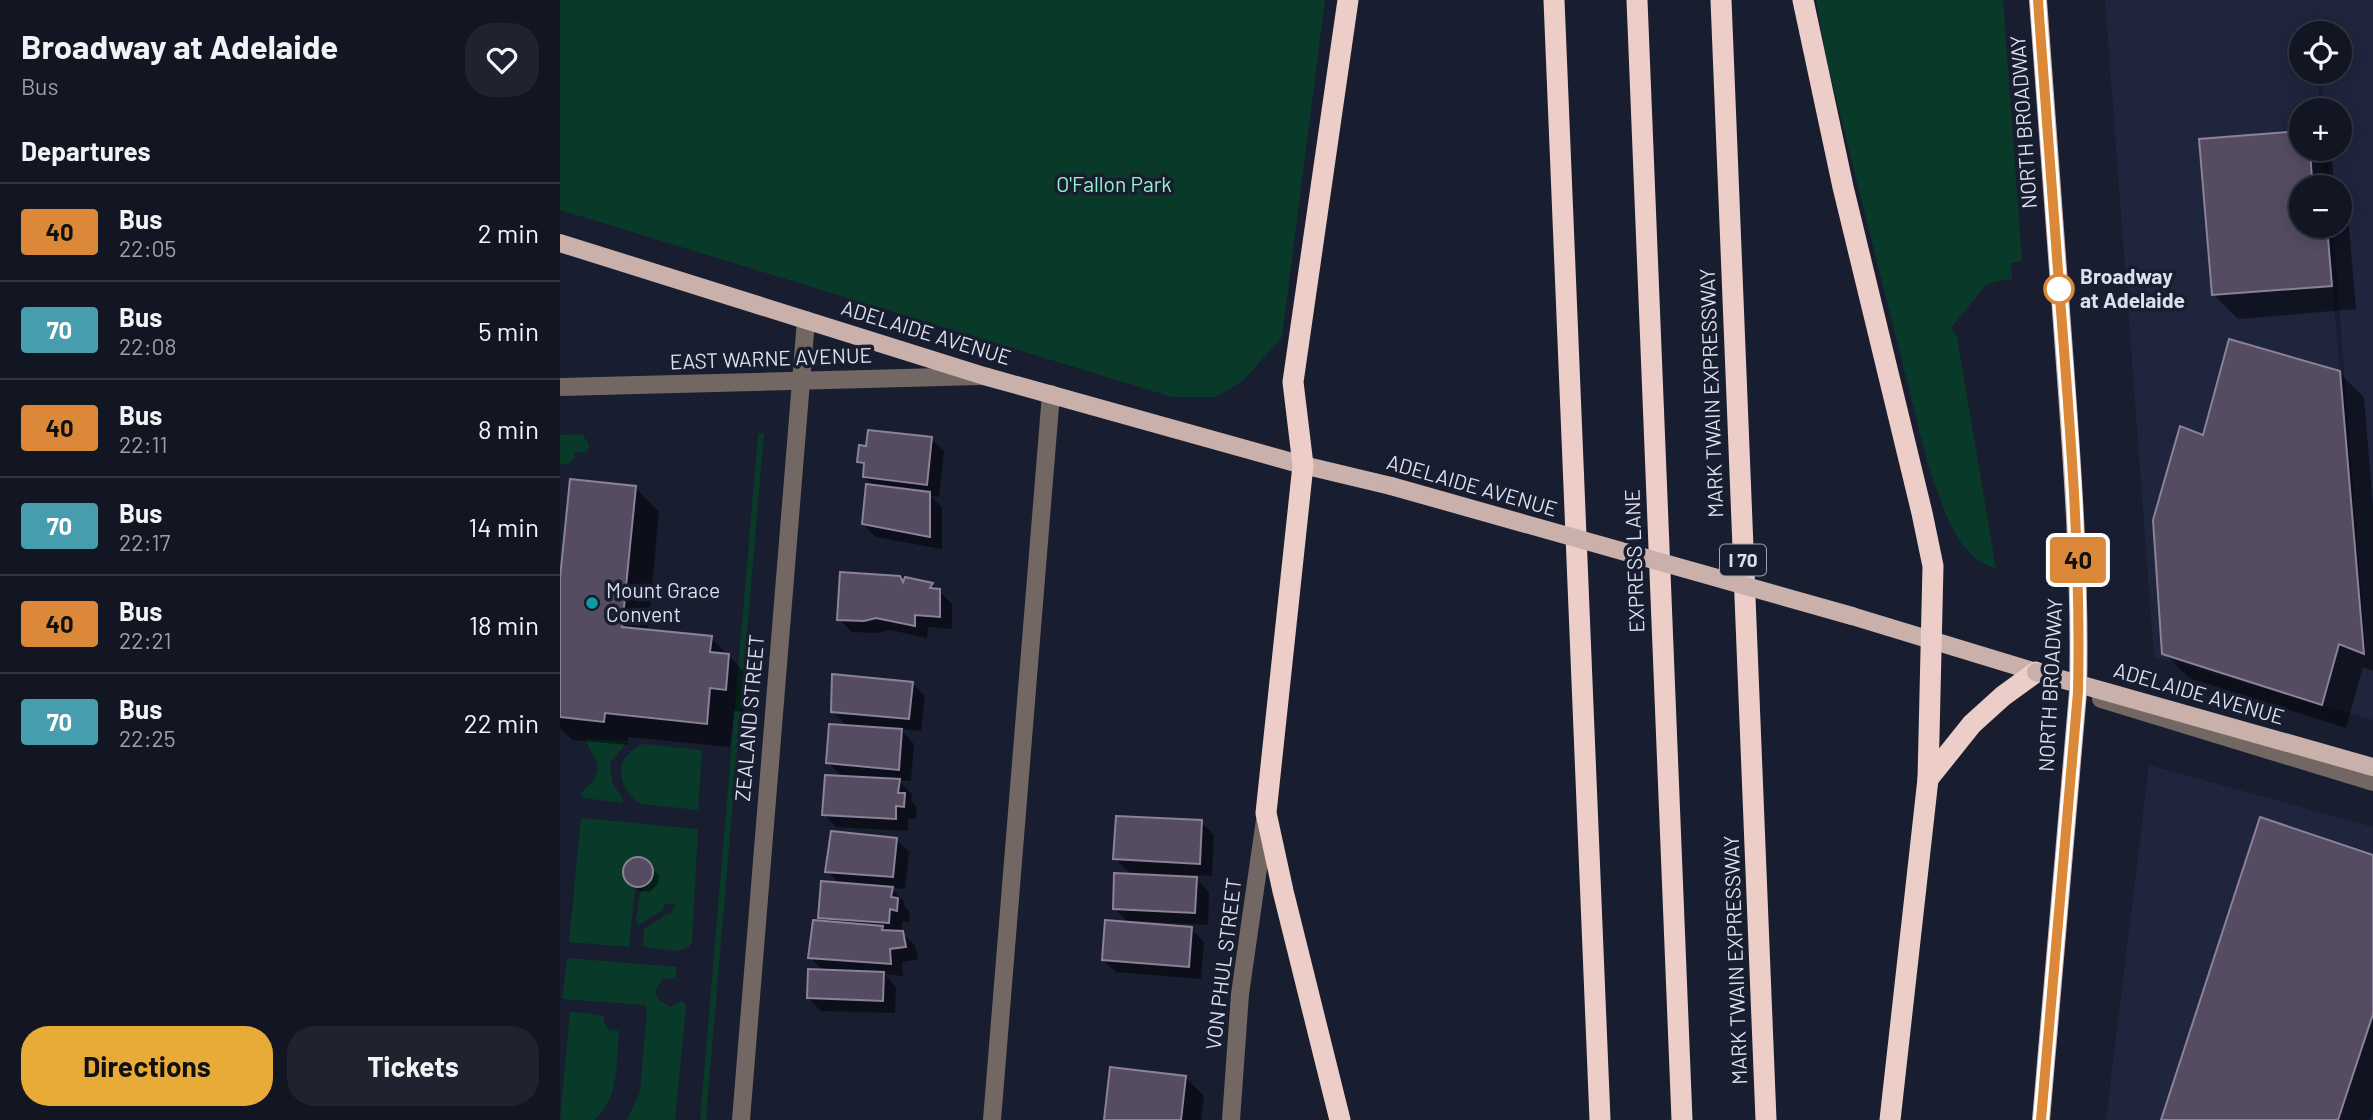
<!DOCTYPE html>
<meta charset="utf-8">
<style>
:root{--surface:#121623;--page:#1f2330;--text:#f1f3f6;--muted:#9c9fa6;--line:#313541;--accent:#e9ab38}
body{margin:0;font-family:Barlow,sans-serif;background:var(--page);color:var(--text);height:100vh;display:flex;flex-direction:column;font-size:26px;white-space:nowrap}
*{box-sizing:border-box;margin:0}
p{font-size:23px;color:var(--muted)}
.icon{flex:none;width:38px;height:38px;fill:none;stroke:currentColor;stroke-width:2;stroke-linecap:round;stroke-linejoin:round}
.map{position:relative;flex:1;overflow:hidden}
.sheet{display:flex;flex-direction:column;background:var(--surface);width:560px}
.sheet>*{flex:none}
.badge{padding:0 14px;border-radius:5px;font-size:24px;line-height:46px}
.fabs{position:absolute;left:1729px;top:21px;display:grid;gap:14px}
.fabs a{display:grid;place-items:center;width:63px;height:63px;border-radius:50%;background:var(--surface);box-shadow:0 4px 18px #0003,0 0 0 2px var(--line);font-size:35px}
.map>.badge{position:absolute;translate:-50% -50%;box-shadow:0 0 0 4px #fff}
h2{padding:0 21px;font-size:26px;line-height:63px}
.round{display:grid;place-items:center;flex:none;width:74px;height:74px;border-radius:28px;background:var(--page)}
.summary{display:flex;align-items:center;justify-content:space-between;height:119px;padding:0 21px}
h1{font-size:33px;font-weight:700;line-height:52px}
.cta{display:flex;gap:14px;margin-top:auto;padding:14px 21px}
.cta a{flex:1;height:80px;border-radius:28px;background:var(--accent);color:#111;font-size:28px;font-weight:700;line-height:80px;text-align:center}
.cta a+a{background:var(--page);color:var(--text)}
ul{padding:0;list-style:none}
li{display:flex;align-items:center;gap:21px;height:98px;padding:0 21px;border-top:2px solid var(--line)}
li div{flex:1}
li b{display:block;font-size:26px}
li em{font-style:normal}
li .badge{min-width:77px;font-weight:700;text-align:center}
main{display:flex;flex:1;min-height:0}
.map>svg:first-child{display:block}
.built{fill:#1f253d;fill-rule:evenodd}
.green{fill:#093a29}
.shadow{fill:#0007}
.building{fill:#554c61;stroke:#8b8198;stroke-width:2}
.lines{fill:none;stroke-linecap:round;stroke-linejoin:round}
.minor{stroke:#736764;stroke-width:18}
.major{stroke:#c9b0aa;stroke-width:18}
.highway{stroke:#eccdc7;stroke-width:21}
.major-bridge{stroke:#c9b0aa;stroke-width:18}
.line-casing{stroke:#fff;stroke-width:16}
.line{stroke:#db8839;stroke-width:10}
.stop-dot{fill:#fff;stroke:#db8839;stroke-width:3.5}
.culture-dot{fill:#0f9aa8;stroke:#181d2f;stroke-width:2.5}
.labels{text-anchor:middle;stroke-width:7;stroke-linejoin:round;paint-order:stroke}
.shield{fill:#181d2f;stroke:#a0a5b3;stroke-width:2}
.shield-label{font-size:19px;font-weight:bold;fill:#dbdfec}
.street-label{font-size:21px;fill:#dbdfec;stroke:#181d2f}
.park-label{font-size:21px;fill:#95f3ca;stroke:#181d2f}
.stop-label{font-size:21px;font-weight:bold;fill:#dbdfec;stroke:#181d2f;text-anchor:start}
.poi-label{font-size:21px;fill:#dbdfec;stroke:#181d2f;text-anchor:start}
</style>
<main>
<section class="sheet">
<div class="summary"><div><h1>Broadway at Adelaide</h1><p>Bus</p></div><a class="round"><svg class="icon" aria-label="heart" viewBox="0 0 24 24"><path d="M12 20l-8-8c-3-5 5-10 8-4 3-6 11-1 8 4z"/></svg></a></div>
<h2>Departures</h2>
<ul>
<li><span class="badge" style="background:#db8839;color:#111">40</span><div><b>Bus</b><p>22:05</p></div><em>2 min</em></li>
<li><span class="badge" style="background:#469dad;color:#fff">70</span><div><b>Bus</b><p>22:08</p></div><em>5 min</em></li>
<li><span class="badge" style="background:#db8839;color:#111">40</span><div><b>Bus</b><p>22:11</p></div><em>8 min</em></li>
<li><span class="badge" style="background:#469dad;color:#fff">70</span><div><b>Bus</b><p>22:17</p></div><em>14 min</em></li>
<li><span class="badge" style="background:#db8839;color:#111">40</span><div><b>Bus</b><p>22:21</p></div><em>18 min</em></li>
<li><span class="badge" style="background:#469dad;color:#fff">70</span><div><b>Bus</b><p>22:25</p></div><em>22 min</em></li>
</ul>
<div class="cta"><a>Directions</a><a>Tickets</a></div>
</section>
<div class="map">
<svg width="1813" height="1120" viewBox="0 0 1813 1120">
<rect width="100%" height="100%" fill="#181d2f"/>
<g class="built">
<path d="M1545 0H1813V720L1594 657ZM1756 12 1758 33H1780V72H1761L1764 110H1780V149H1767L1770 187H1780V226H1773L1809 694 1767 226H1741V187H1764L1762 149H1741V110H1760L1758 72H1741V33H1756Z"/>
<path d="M1589 765 1813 827V1120H1546Z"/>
</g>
<g class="green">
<path d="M0 0H765L722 337 684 380 656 397H612L0 210Z"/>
<path d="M1256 0H1443L1462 261 1451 263 1452 279 1434 282 1425 286 1391 328 1397 337 1436 568C1394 558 1382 501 1368 465L1267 62Z"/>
<path d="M198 433H204L146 1120H140Z"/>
<path d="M22 434 29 444 27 453 15 452 14 459 6 465 0 464V435Z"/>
<path d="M29 739 68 741 50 763 52 783 63 799V803L23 798 21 794C24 788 32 785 35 777 43 762 29 753 26 740Z"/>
<path d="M81 744 142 750 138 810 81 804C68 797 55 776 64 760 68 753 75 748 81 744Z"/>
<path d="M21 818 138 829 132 941 129 947 117 951 83 947 84 929 107 914H111L115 905 106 903 103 910 79 925 76 922C79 903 76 892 92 878L93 868 85 858 73 857 64 865V876L75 891 69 947 9 942Z"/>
<path d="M7 958 117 967 115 979 104 978 97 987 95 994 99 1000 110 1007 121 1001 124 1002 126 1006 115 1120H67L80 1092 87 1009 84 1005 2 999Z"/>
<path d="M10 1011 44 1016V1022L48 1029 59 1031C56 1062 60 1099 34 1120H0Z"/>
</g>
<g class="shadow">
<path d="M1741 133V149H1764L1772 157 1774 187H1741V226H1780V197L1787 205 1796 309 1678 319 1654 295 1641 141Z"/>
<path d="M1779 373 1804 397 1813 506V671L1803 667 1786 728 1629 678 1604 653Z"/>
<path d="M371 439 384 451 379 497 371 496 382 507V549L316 537 303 524 315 487 304 477 306 468 299 462Z"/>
<path d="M75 487 99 512 88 631 151 638 192 680 189 713 174 711 170 747 68 737V745L13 740 0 729V596Z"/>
<path d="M339 577 344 583 372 584 392 604V629L368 627 367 638 330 630 318 633 292 632 279 619Z"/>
<path d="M352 683 365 696 361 731 340 729 354 744 351 781 338 780 352 794 351 801 357 807 356 819 348 818V831L276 827 264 814 283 778 268 762 288 727 273 712Z"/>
<path d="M641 822 654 835 652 876 633 875 649 892 648 925 577 921 576 925 631 929 644 942 641 979 556 972 543 960 570 924 554 908 572 875 555 859Z"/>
<path d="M336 839 349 852 345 889 331 888 345 902 344 906 350 912 349 922 342 921V932L355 946 358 959 342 962 343 976 324 974 336 987 335 1013 261 1011 248 998 264 971 250 957 265 922 260 918 280 884 267 871Z"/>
<path d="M1813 856V1111L1810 1120H1603Z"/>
<path d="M74 859 84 860 99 876 98 884 89 892 80 891 66 875V865Z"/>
<path d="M625 1077 644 1096 641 1120H546Z"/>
</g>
<g class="building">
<path d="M1741 131V149H1750L1752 180 1763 178 1764 187H1741V226H1767L1772 286 1652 295 1639 139Z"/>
<path d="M1669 339 1780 371 1804 654 1779 644 1762 705 1602 654 1593 520 1620 426 1643 435Z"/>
<path d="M308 430 372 437 367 485 303 477 304 463 297 462 299 445 306 446Z"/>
<path d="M10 479 76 486 62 627 152 636 150 652 169 654 166 690 150 688 147 724 45 713 44 722 0 717V578Z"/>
<path d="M306 484 370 492V537L302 524Z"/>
<path d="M280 572 340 576 343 582 345 577 373 583 370 588 380 589V617L355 615V626L316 618 304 621 277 620Z"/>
<path d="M272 674 353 682 349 719 271 712Z"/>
<path d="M269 724 342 729 339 770 266 763Z"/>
<path d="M265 775 340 779 338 793H345L344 807 336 806V819L262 815Z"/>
<path d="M556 816 642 820 640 864 553 859Z"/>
<path d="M1700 817 1813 855V1014L1778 1120H1601Z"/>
<path d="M271 831 337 838 333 877 265 872Z"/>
<circle cx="78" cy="872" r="15"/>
<path d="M554 873 637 877 635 913 553 909Z"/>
<path d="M261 881 333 887 331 897 338 898 337 911 330 909 329 923 258 918Z"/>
<path d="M253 920 323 926 322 930 343 931 346 947 330 949 331 964 248 958Z"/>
<path d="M545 920 632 927 629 967 542 960Z"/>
<path d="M248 969 324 972 323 1001 247 998Z"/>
<path d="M550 1067 626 1076 621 1120H544Z"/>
</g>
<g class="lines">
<g class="minor">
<path d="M0 387 420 376"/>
<path d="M1541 699 1813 782"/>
<path d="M181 1120 246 320"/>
<path d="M432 1120 491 394"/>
<path d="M671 1120 680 994 705 820"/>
</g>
<g class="major">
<path d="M1478 0C1486 108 1494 216 1502 324 1511 447 1521 569 1518 692L1481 1120"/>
<path d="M0 243 424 376 743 465 831 486"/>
<path d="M1292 616 1476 672"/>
</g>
<g class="highway">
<path d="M994 0 1040 1120"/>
<path d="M1077 0 1122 1120"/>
<path d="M1161 0 1206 1120"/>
<path d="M1243 0 1283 187 1362 513 1373 566 1368 779 1330 1120"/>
<path d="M1368 779 1412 724 1443 696 1476 672"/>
<path d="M780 1120 723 891 706 813 743 465 733 382 788 0"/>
</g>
<g class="major-bridge">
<path d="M831 486 1292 616"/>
<path d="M1476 672 1813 767"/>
</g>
</g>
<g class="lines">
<g class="line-casing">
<path id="line" d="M1478 0C1485 104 1493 208 1501 311 1511 438 1521 564 1518 692L1481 1120"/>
</g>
<use href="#line" class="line"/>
</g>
<circle class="stop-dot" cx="1499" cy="289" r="14"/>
<circle class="culture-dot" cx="32" cy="603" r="7"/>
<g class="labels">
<rect class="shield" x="1160" y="544.5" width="46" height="31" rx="5"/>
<g class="shield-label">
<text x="1183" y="567">I 70</text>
</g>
<g class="street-label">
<text transform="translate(1464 122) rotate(-94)" y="7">NORTH BROADWAY</text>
<text transform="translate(366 333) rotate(17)" y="7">ADELAIDE AVENUE</text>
<text transform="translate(211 359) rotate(-2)" y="7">EAST WARNE AVENUE</text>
<text transform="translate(1152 393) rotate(-92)" y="7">MARK TWAIN EXPRESSWAY</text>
<text transform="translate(912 486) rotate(16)" y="7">ADELAIDE AVENUE</text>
<text transform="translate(1075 561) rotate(-92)" y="7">EXPRESS LANE</text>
<text transform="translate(1491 685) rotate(-87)" y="7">NORTH BROADWAY</text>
<text transform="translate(1639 694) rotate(16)" y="7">ADELAIDE AVENUE</text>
<text transform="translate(190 718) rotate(-85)" y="7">ZEALAND STREET</text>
<text transform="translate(1176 960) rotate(-92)" y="7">MARK TWAIN EXPRESSWAY</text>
<text transform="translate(664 964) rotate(-83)" y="7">VON PHUL STREET</text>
</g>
<g class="park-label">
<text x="554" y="192">O'Fallon Park</text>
</g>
<g class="stop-label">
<text x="1520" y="284">Broadway<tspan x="1520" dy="24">at Adelaide</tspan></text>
</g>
<g class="poi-label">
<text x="46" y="598">Mount Grace<tspan x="46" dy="24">Convent</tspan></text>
</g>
</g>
</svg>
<div class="fabs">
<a><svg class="icon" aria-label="locate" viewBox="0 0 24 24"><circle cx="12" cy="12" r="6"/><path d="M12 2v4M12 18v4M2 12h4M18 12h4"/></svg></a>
<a>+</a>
<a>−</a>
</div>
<b class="badge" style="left:1518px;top:560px;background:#db8839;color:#111">40</b>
</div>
</main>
